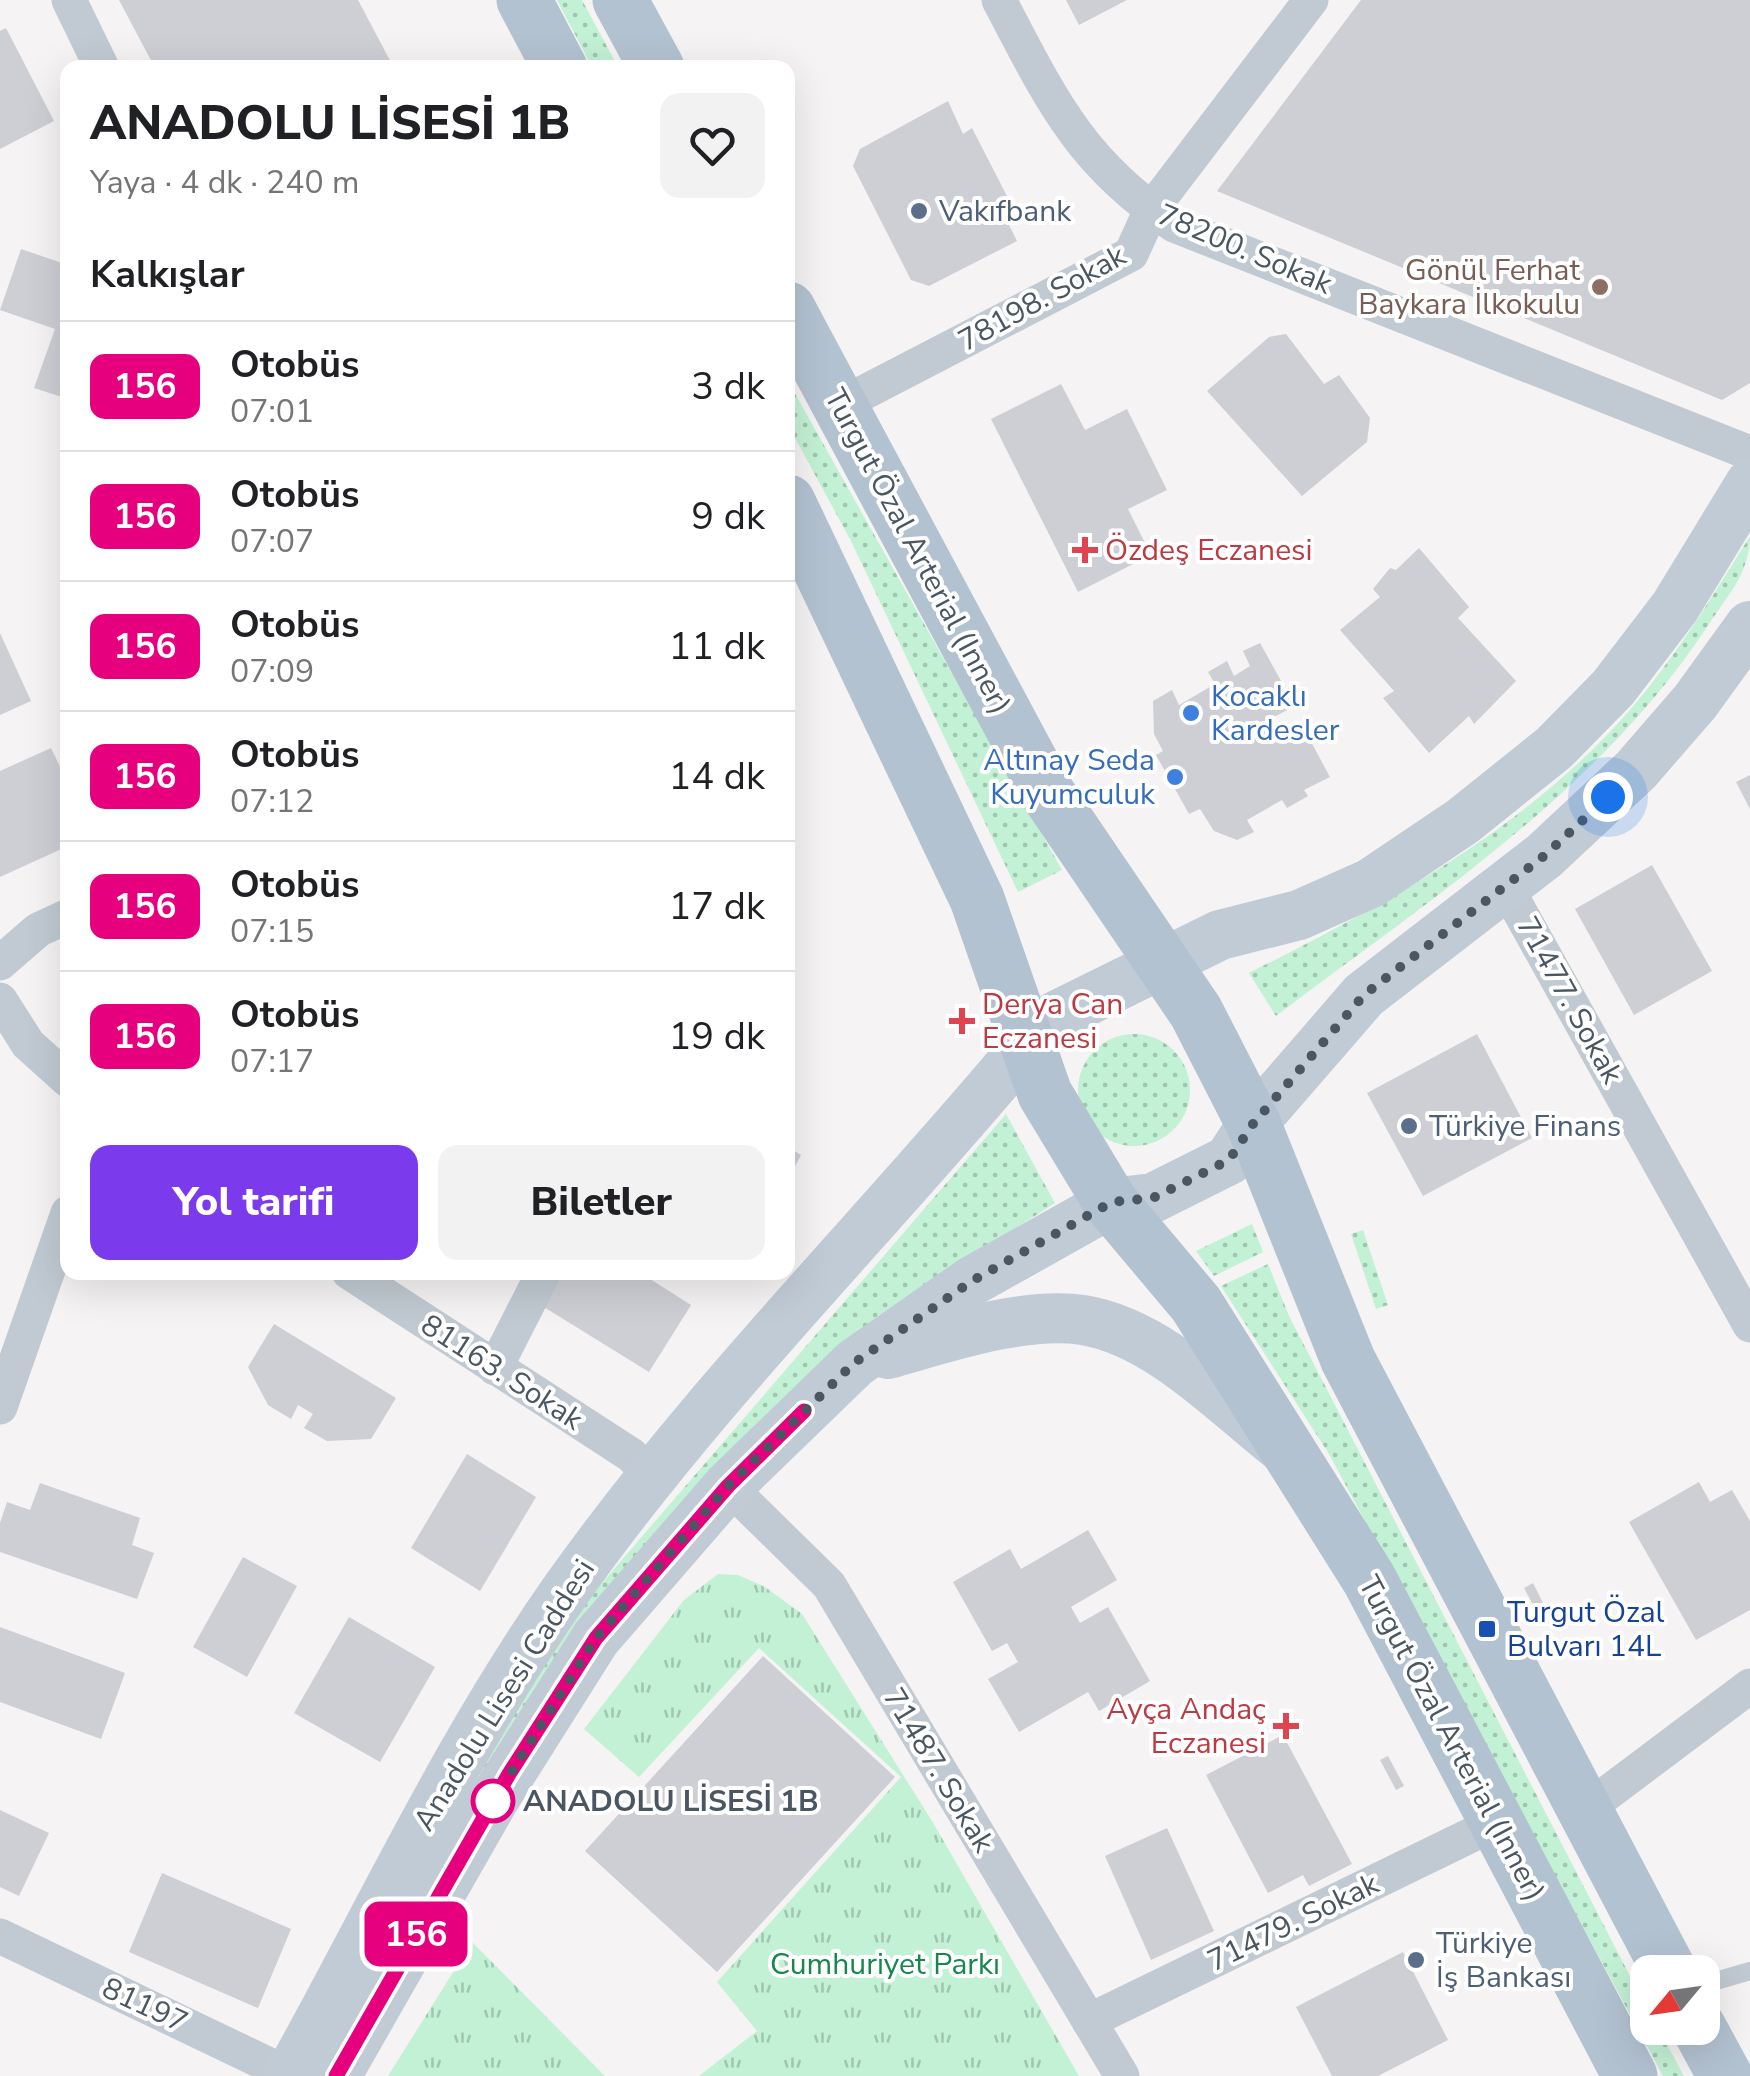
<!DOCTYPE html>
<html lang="tr">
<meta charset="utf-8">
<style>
:root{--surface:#fff;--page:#f2f2f2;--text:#202124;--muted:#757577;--line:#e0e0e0;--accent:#7c3aed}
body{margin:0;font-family:"Nunito Sans",sans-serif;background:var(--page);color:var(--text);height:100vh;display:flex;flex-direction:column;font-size:38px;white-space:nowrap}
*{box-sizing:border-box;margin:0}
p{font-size:32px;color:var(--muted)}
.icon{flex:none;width:55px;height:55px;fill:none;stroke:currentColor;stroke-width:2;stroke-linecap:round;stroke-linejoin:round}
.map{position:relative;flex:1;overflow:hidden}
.drawer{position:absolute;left:60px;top:60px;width:735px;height:1220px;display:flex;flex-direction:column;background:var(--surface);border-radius:20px;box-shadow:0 10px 40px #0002}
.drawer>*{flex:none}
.badge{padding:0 20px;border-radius:15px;font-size:35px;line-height:65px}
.needle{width:65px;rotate:241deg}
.buttons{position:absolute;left:1630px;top:1955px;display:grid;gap:20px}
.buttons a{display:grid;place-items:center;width:90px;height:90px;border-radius:20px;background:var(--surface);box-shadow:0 10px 40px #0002;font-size:50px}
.you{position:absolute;width:50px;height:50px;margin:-25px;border:8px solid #fff;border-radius:50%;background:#1a73e8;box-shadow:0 0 0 15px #1a73e833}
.map>.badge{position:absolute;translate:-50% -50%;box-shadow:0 0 0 5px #fff}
h2{padding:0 30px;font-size:38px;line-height:90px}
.round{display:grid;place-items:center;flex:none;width:105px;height:105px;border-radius:20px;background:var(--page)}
.summary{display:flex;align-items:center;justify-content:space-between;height:170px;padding:0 30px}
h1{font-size:48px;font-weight:800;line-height:75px}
.cta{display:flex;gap:20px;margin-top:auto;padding:20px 30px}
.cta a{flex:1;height:115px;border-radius:20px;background:var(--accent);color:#fff;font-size:40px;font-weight:800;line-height:115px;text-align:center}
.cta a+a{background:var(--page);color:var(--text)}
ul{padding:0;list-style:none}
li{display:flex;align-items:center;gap:30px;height:130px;padding:0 30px;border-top:2px solid var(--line)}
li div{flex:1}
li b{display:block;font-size:38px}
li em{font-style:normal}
li .badge{min-width:110px;font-weight:700;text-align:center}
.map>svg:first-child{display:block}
.grass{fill:url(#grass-dots)}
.park{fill:url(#park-tufts)}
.building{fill:#cdcfd5}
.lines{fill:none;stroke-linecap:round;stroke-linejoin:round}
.lane{stroke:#c1cad2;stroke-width:18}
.street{stroke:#c1cad2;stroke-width:35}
.secondary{stroke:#c1cbd6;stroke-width:50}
.primary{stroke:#b3c2d1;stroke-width:55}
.line-casing{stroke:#fff;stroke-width:22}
.line{stroke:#e6007e;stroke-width:15}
.walk{stroke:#4a5661;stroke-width:10;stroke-dasharray:0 18}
.service-dot{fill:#5c6f8a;stroke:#fff;stroke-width:4}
.education-dot{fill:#8d6e63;stroke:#fff;stroke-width:4}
.health-dot{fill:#e0444e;stroke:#fff;stroke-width:4}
.shop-dot{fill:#3f7fe0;stroke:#fff;stroke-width:4}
.transit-dot{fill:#1a4fb4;stroke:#fff;stroke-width:4}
.stop-dot{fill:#fff;stroke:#e6007e;stroke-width:5}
.labels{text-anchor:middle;stroke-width:8;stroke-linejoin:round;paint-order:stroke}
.service-label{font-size:30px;fill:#4e5e75;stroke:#fff;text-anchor:start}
.street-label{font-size:30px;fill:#4a5661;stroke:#fff}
.education-label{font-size:30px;fill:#785e54;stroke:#fff;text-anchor:end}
.health-label{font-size:30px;fill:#be3a42;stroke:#fff;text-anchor:start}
.shop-label{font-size:30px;fill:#366cbe;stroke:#fff;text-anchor:start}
.transit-label{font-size:30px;fill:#164399;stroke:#fff;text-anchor:start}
.stop-label{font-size:30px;font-weight:bold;fill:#4a5661;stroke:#fff;text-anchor:start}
.park-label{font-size:30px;fill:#17864f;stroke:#fff}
</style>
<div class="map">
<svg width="1750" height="2076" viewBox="0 0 1750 2076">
<defs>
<pattern id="grass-dots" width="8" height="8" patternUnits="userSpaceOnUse" patternTransform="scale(2.5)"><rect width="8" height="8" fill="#c3f1d5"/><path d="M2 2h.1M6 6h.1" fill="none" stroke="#a0c6b0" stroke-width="1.8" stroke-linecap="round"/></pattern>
<pattern id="park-tufts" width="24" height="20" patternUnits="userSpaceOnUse" patternTransform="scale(2.5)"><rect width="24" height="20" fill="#c3f1d5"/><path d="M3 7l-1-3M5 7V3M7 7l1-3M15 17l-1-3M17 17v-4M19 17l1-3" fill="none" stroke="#a0c6b0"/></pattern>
</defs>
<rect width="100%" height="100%" fill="#f5f3f3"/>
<g class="grass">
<path d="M557 0H582L618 67H592Z"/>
<path d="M788 381 1062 870 1018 892 851 541 788 425Z"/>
<path d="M1750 536C1750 572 1728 595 1709 624 1600 790 1432 898 1276 1016L1249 973C1378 908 1507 839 1608 734 1665 675 1707 605 1750 536Z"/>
<circle cx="1134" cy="1090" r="56"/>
<path d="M1006 1114 1055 1203 874 1319 801 1382 372 1963 465 1791 583 1605Z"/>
<path d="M1252 1224 1263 1252 1214 1276 1196 1251Z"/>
<path d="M1363 1230 1388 1305 1376 1309 1351 1234Z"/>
<path d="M1268 1264 1289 1316 1647 2009 1648 2028H1658L1684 2076H1663L1329 1454 1221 1286Z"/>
</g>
<g class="park">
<path d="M718 1574 738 1575 765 1587 802 1614 932 1821 1079 2076H699L757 2031 717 1982 901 1777 759 1648 639 1777 584 1729 684 1600Z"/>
<path d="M472 1942 605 2076H388Z"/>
</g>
<g class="building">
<path d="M119 0H358L394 68H155Z"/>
<path d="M1066 0H1127L1079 25Z"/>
<path d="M1361 0H1750V383L1722 400 1217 191Z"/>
<path d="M6 28 54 121 0 149V31Z"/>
<path d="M948 101 963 134 972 128 1010 202 1000 207 1017 241 929 286 911 280 853 166 860 149Z"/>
<path d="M21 249 68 265V399L34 388 55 329 0 310Z"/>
<path d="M1286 334 1324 384 1339 375 1370 418 1367 442 1302 496 1207 391 1269 337Z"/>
<path d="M1061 384 1085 430 1127 409 1167 490 1128 509 1151 555 1078 592 991 419Z"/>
<path d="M1419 548 1469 607 1458 618 1516 681 1474 724 1469 716 1429 753 1383 698 1394 691 1340 630 1380 597 1373 589 1390 568 1396 570Z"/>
<path d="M0 633 31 701 0 715Z"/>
<path d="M1260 643 1295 706 1270 719 1280 738 1303 727 1330 777 1304 790 1308 796 1287 808 1282 800 1247 820 1254 832 1237 840 1214 831 1200 809 1189 814 1156 755 1163 751 1154 734 1153 701 1172 690 1179 705 1215 684 1208 672 1227 661 1234 676 1250 666 1243 651Z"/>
<path d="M51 748 68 783V846L0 877V771Z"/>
<path d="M1750 775V809L1736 782Z"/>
<path d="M1652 865 1712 971 1634 1015 1575 909Z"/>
<path d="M1477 1034 1532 1138 1423 1196 1367 1093Z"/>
<path d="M788 1147 801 1155 788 1180Z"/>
<path d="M552 1272H639L691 1305 649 1372 534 1301Z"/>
<path d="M274 1324 396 1398 371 1439 327 1441 304 1428 313 1414 298 1405 291 1419 268 1405 248 1367Z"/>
<path d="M467 1454 536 1497 480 1591 411 1548Z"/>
<path d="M1699 1482 1710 1502 1732 1490 1750 1521V1610L1696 1640 1629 1522Z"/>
<path d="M40 1483 140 1518 132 1545 154 1553 137 1599 0 1552V1523L7 1502 30 1510Z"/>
<path d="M1088 1530 1117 1580 1071 1607 1080 1623 1108 1607 1150 1681 1099 1711 1088 1692 1019 1732 988 1679 1018 1662 1007 1643 992 1651 953 1582 1010 1549 1021 1569Z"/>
<path d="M243 1557 297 1586 247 1677 193 1647Z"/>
<path d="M1533 1583 1548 1613 1540 1618 1524 1588Z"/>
<path d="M349 1617 435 1667 380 1762 294 1713Z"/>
<path d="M0 1627 125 1673 101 1739 0 1702Z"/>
<path d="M763 1656 895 1777 717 1972 585 1851Z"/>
<path d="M1283 1735 1352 1864 1309 1886 1303 1875 1268 1893 1206 1775Z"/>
<path d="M1388 1756 1404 1786 1396 1790 1380 1760Z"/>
<path d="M0 1810 49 1833 19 1896 0 1887Z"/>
<path d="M1167 1828 1214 1931 1151 1960 1105 1856Z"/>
<path d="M162 1873 291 1929 258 2008 129 1952Z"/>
<path d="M1403 1952 1448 2040 1378 2076H1332L1296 2007Z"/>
</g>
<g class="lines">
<path class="lane" d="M1702 1985 1750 1971"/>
<g class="street">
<path d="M69 0 102 68"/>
<path d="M999 0C1050 97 1079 162 1174 225L1750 453"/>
<path d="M840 405 1131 254 1151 210 1311 0"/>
<path d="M1505 885 1750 1325"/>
<path d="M0 963 38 930 68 916"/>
<path d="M0 1000 28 1044 68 1080"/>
<path d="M349 1272 631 1455 653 1476"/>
<path d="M495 1368 544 1272"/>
<path d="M0 1407 68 1213"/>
<path d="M728 1486 829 1585 1122 2076"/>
<path d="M1585 1810 1750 1686"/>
<path d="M0 1936 290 2075"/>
<path d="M1089 2021 1498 1822"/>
</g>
<g class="secondary">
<path d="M888 1354C945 1338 1024 1311 1083 1320 1158 1332 1224 1402 1281 1447"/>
<path d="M289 2076C380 1913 458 1743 566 1590 704 1395 876 1226 1029 1042L1054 1017 1220 935 1299 915 1371 883 1463 821 1554 748 1613 688 1675 607 1750 484"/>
<path d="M336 2076 493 1801 596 1638 728 1486 855 1363 972 1281 1111 1203 1153 1198 1229 1160 1253 1123 1364 995 1544 856 1636 770 1695 702 1750 626"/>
</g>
<g class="primary">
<path d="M524 0 560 68"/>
<path d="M620 0 657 68"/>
<path d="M788 309 1048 794 1196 1012 1253 1123 1348 1360 1670 1972"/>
<path d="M788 502 977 899 1045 1094 1111 1203 1196 1304 1369 1579 1630 2076"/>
<path d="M1699 2028 1725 2076"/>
</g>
</g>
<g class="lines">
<g class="line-casing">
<path id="line" d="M336 2076 509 1774 596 1638 728 1486 804 1411"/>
</g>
<use href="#line" class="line"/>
<path class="walk" d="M493 1801 596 1638 728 1486 854 1363 972 1281 1112 1202 1153 1198 1229 1160 1253 1124 1364 995 1544 856 1608 797"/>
</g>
<g class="service-dot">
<circle cx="919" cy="211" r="10"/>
<circle cx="1409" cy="1126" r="10"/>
<circle cx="1416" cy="1960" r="10"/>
</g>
<circle class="education-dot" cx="1600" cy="287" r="10"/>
<g class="health-dot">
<path d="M1080 535h10v10h10v10h-10v10h-10v-10h-10v-10h10z"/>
<path d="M957 1006h10v10h10v10h-10v10h-10v-10h-10v-10h10z"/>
<path d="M1281 1711h10v10h10v10h-10v10h-10v-10h-10v-10h10z"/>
</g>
<g class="shop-dot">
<circle cx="1191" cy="713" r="10"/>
<circle cx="1175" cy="777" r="10"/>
</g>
<rect class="transit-dot" x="1477" y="1619" width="20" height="20" rx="5"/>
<circle class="stop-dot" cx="493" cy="1801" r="20"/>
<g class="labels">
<g class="service-label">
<text x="939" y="221">Vakıfbank</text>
<text x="1429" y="1136">Türkiye Finans</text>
<text x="1436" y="1953">Türkiye<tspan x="1436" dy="34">İş Bankası</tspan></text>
</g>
<g class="street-label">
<text transform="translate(1245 249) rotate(23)" y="10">78200. Sokak</text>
<text transform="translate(1042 298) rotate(-29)" y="10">78198. Sokak</text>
<text transform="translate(918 551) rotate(62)" y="10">Turgut Özal Arterial (Inner)</text>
<text transform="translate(1570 1000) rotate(61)" y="10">71477. Sokak</text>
<text transform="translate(502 1372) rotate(33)" y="10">81163. Sokak</text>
<text transform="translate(504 1695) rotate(-58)" y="10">Anadolu Lisesi Caddesi</text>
<text transform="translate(1452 1738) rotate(62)" y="10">Turgut Özal Arterial (Inner)</text>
<text transform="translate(939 1770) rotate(59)" y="10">71487. Sokak</text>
<text transform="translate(1293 1922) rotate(-26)" y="10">71479. Sokak</text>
<text transform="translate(145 2005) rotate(25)" y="10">81197</text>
</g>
<g class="education-label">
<text x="1580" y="280">Gönül Ferhat<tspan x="1580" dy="34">Baykara İlkokulu</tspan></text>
</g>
<g class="health-label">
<text x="1105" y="560">Özdeş Eczanesi</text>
<text x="982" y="1014">Derya Can<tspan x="982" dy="34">Eczanesi</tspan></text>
<text x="1266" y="1719" text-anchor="end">Ayça Andaç<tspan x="1266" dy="34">Eczanesi</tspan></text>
</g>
<g class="shop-label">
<text x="1211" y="706">Kocaklı<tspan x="1211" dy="34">Kardesler</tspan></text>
<text x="1155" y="770" text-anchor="end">Altınay Seda<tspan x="1155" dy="34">Kuyumculuk</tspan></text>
</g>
<g class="transit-label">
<text x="1507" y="1622">Turgut Özal<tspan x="1507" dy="34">Bulvarı 14L</tspan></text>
</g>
<g class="stop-label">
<text x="523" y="1811">ANADOLU LİSESİ 1B</text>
</g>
<g class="park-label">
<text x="885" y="1974">Cumhuriyet Parkı</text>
</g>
</g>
</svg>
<div class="buttons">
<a><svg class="needle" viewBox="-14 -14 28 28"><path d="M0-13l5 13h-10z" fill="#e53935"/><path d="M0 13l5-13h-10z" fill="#757577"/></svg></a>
</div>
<div class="you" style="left:1608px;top:797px"></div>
<b class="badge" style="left:416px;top:1934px;background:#e6007e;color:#fff">156</b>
<section class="drawer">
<div class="summary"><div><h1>ANADOLU LİSESİ 1B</h1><p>Yaya · 4 dk · 240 m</p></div><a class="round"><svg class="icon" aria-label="heart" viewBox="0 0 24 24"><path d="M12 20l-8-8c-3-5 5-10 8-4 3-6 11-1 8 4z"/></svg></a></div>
<h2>Kalkışlar</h2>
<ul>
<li><span class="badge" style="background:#e6007e;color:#fff">156</span><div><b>Otobüs</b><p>07:01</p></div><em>3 dk</em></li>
<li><span class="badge" style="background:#e6007e;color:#fff">156</span><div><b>Otobüs</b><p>07:07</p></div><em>9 dk</em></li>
<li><span class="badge" style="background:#e6007e;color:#fff">156</span><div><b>Otobüs</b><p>07:09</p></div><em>11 dk</em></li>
<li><span class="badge" style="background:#e6007e;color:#fff">156</span><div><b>Otobüs</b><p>07:12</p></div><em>14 dk</em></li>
<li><span class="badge" style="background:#e6007e;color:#fff">156</span><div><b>Otobüs</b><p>07:15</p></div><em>17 dk</em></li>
<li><span class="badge" style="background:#e6007e;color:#fff">156</span><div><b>Otobüs</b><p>07:17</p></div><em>19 dk</em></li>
</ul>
<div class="cta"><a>Yol tarifi</a><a>Biletler</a></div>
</section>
</div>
